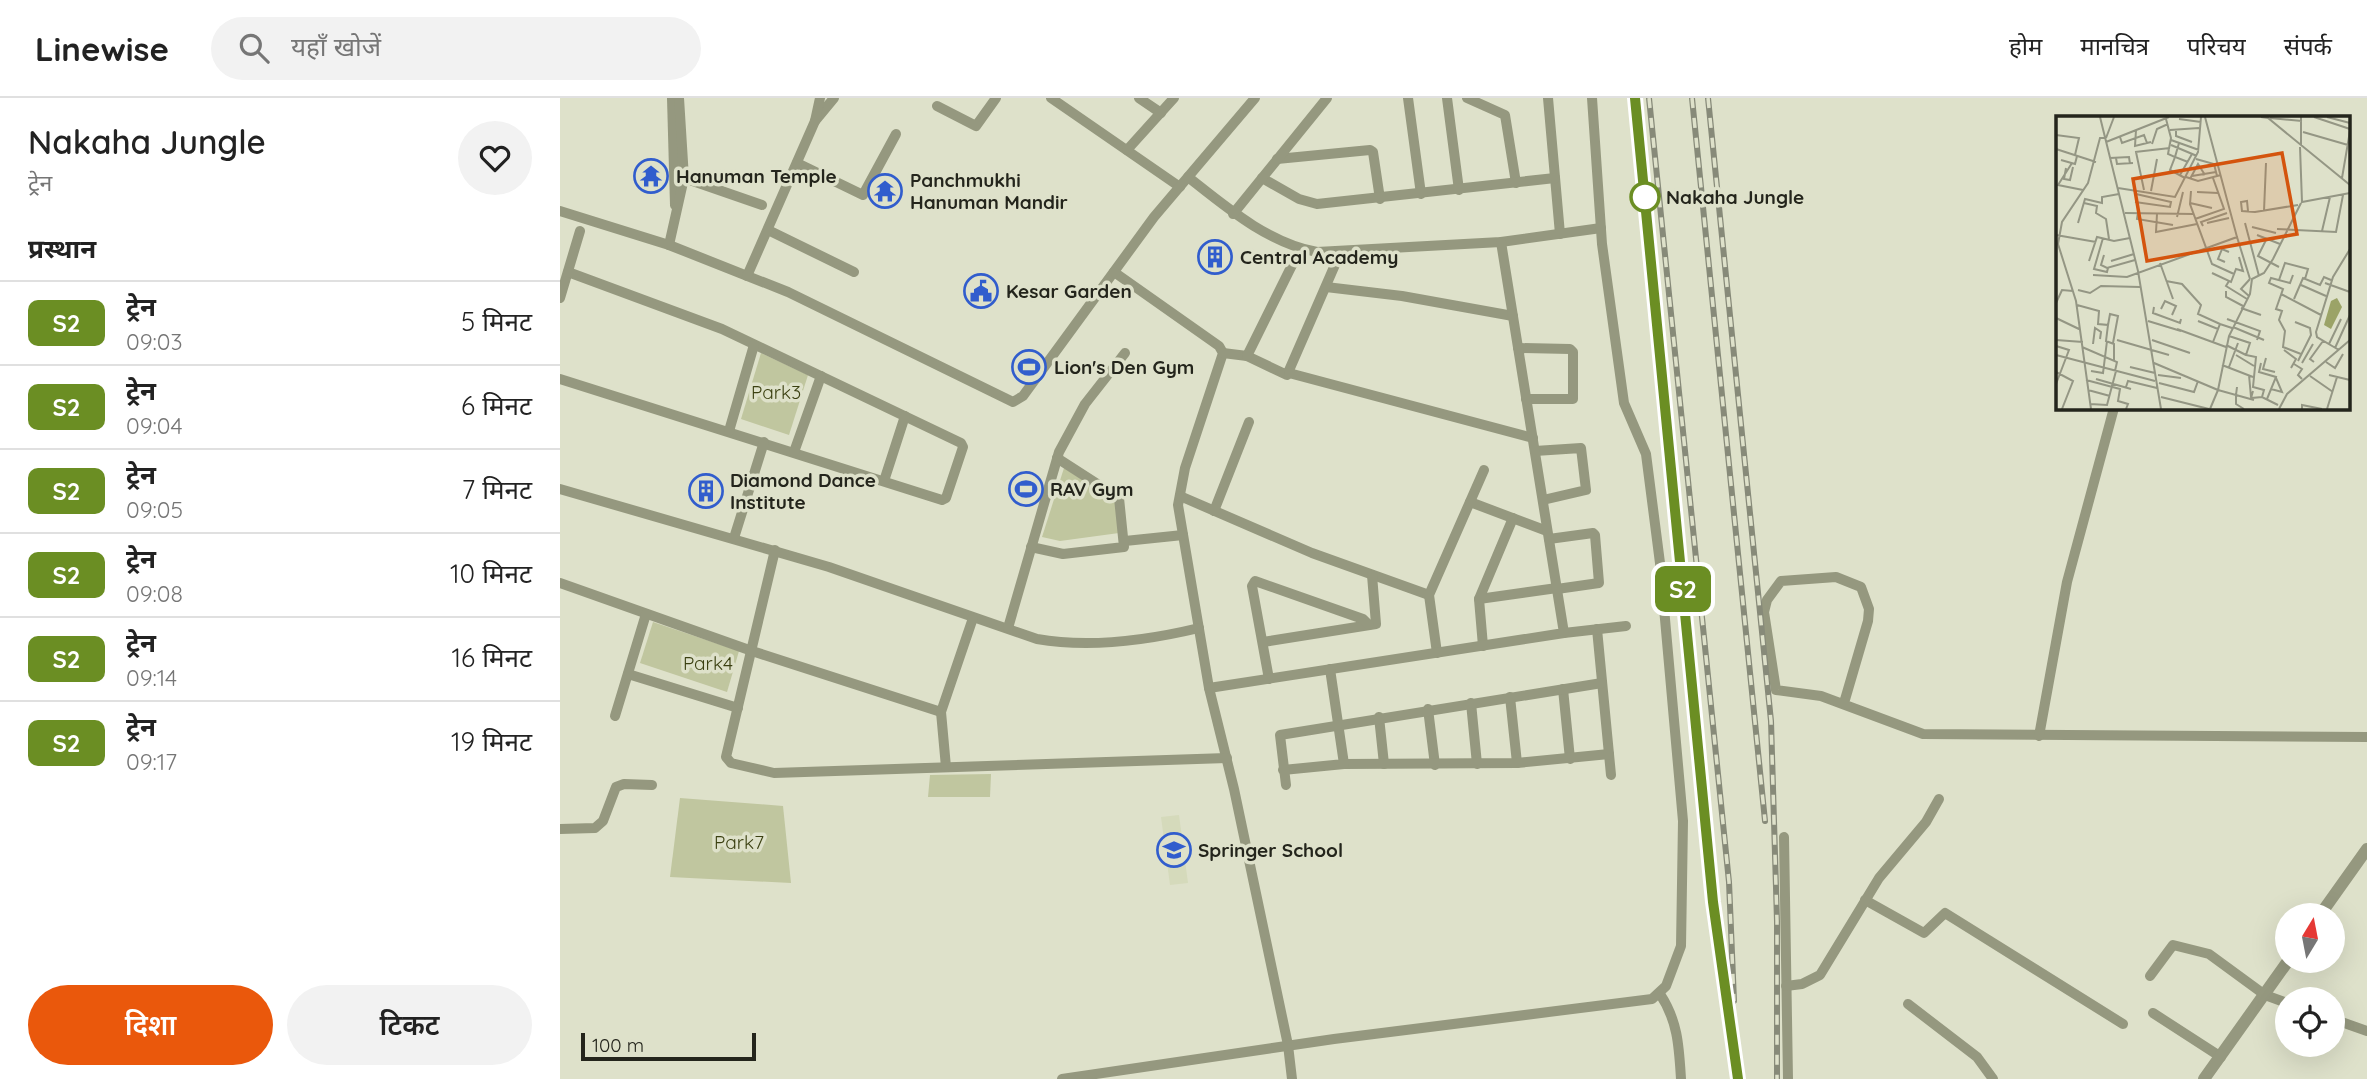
<!DOCTYPE html>
<html lang="hi">
<meta charset="utf-8">
<style>
:root{--surface:#fff;--page:#f2f2f2;--text:#222;--muted:#767676;--line:#e0e0e0;--accent:#ea580c}
body{margin:0;font-family:Quicksand,"Noto Sans Devanagari",sans-serif;background:var(--page);color:var(--text);height:100vh;display:flex;flex-direction:column;font-size:26px;white-space:nowrap}
*{box-sizing:border-box;margin:0}
p{font-size:23px;color:var(--muted)}
.icon{flex:none;width:38px;height:38px;fill:none;stroke:currentColor;stroke-width:2;stroke-linecap:round;stroke-linejoin:round}
.map{position:relative;flex:1;overflow:hidden}
.drawer{display:flex;flex-direction:column;background:var(--surface);width:560px}
.drawer>*{flex:none}
.badge{padding:0 14px;border-radius:10px;font-size:24px;line-height:46px}
.needle{width:46px;rotate:10deg}
.fabs{position:absolute;left:1715px;top:805px;display:grid;gap:14px}
.fabs a{display:grid;place-items:center;width:70px;height:70px;border-radius:50%;background:var(--surface);box-shadow:0 7px 28px #0002;font-size:35px}
.scale{position:absolute;left:21px;bottom:18px;width:175px;box-sizing:border-box;padding-left:7px;border:4px solid #24251c;border-top:0;font-size:19px;line-height:24px;white-space:nowrap;color:#24251c;-webkit-text-stroke:5px #dee1ca;paint-order:stroke}
.map>.badge{position:absolute;translate:-50% -50%;box-shadow:0 0 0 4px #fff}
h2{padding:0 28px;font-size:26px;line-height:63px}
.round{display:grid;place-items:center;flex:none;width:74px;height:74px;border-radius:37px;background:var(--page)}
.headline{display:flex;align-items:center;justify-content:space-between;height:119px;padding:0 28px}
h1{font-size:33px;font-weight:600;line-height:52px}
.cta{display:flex;gap:14px;margin-top:auto;padding:14px 28px}
.cta a{flex:1;height:80px;border-radius:42px;background:var(--accent);color:#fff;font-size:28px;font-weight:600;line-height:80px;text-align:center}
.cta a+a{background:var(--page);color:var(--text)}
ul{padding:0;list-style:none}
li{display:flex;align-items:center;gap:21px;height:84px;padding:0 28px;border-top:2px solid var(--line)}
li div{flex:1}
li b{display:block;font-size:26px}
li em{font-style:normal}
li .badge{min-width:77px;font-weight:700;text-align:center}
header{display:flex;align-items:center;gap:42px;box-sizing:border-box;height:98px;padding:0 35px;background:var(--surface);border-bottom:2px solid var(--line)}
header strong{font-size:33px}
nav{display:flex;gap:38px;margin-inline-start:auto;font-size:24px}
.search{width:490px;height:63px;background:var(--page);display:flex;align-items:center;gap:18px;box-sizing:border-box;padding:0 24px;border-radius:38px;color:var(--muted);font-size:26px}
main{display:flex;flex:1;min-height:0}
.map>svg:first-child{display:block}
.built{fill:#d5dabb}
.green{fill:#c0c69f}
.lines{fill:none;stroke-linecap:round;stroke-linejoin:round}
.minor{stroke:#95987f;stroke-width:10}
.tertiary{stroke:#95987f;stroke-width:12}
.rail-casing{stroke:#878a79;stroke-width:6}
.rail{stroke:#dee1ca;stroke-width:3.5;stroke-dasharray:10;stroke-linecap:butt}
.line-casing{stroke:#fff;stroke-width:16}
.line{stroke:#6b8e23;stroke-width:10}
.stop-dot{fill:#fff;stroke:#6b8e23;stroke-width:3.5}
.labels{text-anchor:middle;stroke-width:7;stroke-linejoin:round;paint-order:stroke}
.poi-label{font-size:19px;font-weight:bold;fill:#24251c;stroke:#dee1ca;text-anchor:start}
.stop-label{font-size:19px;font-weight:bold;fill:#24251c;stroke:#dee1ca;text-anchor:start}
.park-label{font-size:19px;fill:#3b4011;stroke:#dee1ca}
.inset-road{fill:none;stroke:#949684;stroke-width:2}
.view{fill:#d4540e;fill-opacity:0.15;stroke:#d4540e;stroke-width:3.5}
.inset-edge{fill:none;stroke:#24251c;stroke-width:3.5}
</style>
<header>
<strong>Linewise</strong>
<div class="search"><svg class="icon" aria-label="search" viewBox="0 0 24 24"><circle cx="10" cy="10" r="6"/><path d="M15 15l6 6"/></svg>यहाँ खोजें</div>
<nav><a>होम</a><a>मानचित्र</a><a>परिचय</a><a>संपर्क</a></nav>
</header>
<main>
<section class="drawer">
<div class="headline"><div><h1>Nakaha Jungle</h1><p>ट्रेन</p></div><a class="round"><svg class="icon" aria-label="heart" viewBox="0 0 24 24"><path d="M12 20l-8-8c-3-5 5-10 8-4 3-6 11-1 8 4z"/></svg></a></div>
<h2>प्रस्थान</h2>
<ul>
<li><span class="badge" style="background:#6b8e23;color:#fff">S2</span><div><b>ट्रेन</b><p>09:03</p></div><em>5 मिनट</em></li>
<li><span class="badge" style="background:#6b8e23;color:#fff">S2</span><div><b>ट्रेन</b><p>09:04</p></div><em>6 मिनट</em></li>
<li><span class="badge" style="background:#6b8e23;color:#fff">S2</span><div><b>ट्रेन</b><p>09:05</p></div><em>7 मिनट</em></li>
<li><span class="badge" style="background:#6b8e23;color:#fff">S2</span><div><b>ट्रेन</b><p>09:08</p></div><em>10 मिनट</em></li>
<li><span class="badge" style="background:#6b8e23;color:#fff">S2</span><div><b>ट्रेन</b><p>09:14</p></div><em>16 मिनट</em></li>
<li><span class="badge" style="background:#6b8e23;color:#fff">S2</span><div><b>ट्रेन</b><p>09:17</p></div><em>19 मिनट</em></li>
</ul>
<div class="cta"><a>दिशा</a><a>टिकट</a></div>
</section>
<div class="map">
<svg width="1807" height="981" viewBox="0 0 1807 981">
<rect width="100%" height="100%" fill="#dee1ca"/>
<path class="built" d="M619 717 628 785 610 787 601 719Z"/>
<g class="green">
<path d="M201 255 248 277 229 337 181 321Z"/>
<path d="M504 370 555 403 559 435 500 443 482 439Z"/>
<path d="M93 524 179 553 167 594 80 565Z"/>
<path d="M431 676 430 699H368L370 677Z"/>
<path d="M120 700 223 708 231 785 110 779Z"/>
</g>
<g class="lines">
<g class="minor">
<path d="M112 0 115 107"/>
<path d="M491 0 620 89"/>
<path d="M579 0 601 15"/>
<path d="M848 0 861 96"/>
<path d="M887 0 899 92"/>
<path d="M907 0 945 17 956 85"/>
<path d="M988 0 1000 136"/>
<path d="M377 8 416 28 436 0"/>
<path d="M255 23 274 0"/>
<path d="M567 52 614 0"/>
<path d="M717 61 810 52 813 54 820 101"/>
<path d="M237 65 303 97 336 36"/>
<path d="M628 79C666 109 708 145 757 154L941 144 1041 130"/>
<path d="M124 80 202 107"/>
<path d="M702 80 739 101 757 106 995 80"/>
<path d="M0 113 109 147 228 194 453 304 463 298 594 119 695 0"/>
<path d="M673 116 767 0"/>
<path d="M208 132 294 174"/>
<path d="M109 147 124 80 119 0"/>
<path d="M554 174 659 248 663 255 625 370 618 407 649 590 674 691 728 947 732 981"/>
<path d="M187 178 255 23 260 0"/>
<path d="M766 189 842 198 953 218"/>
<path d="M0 200 20 133"/>
<path d="M958 250 1010 251 1013 254V301H966"/>
<path d="M663 255 687 258 727 277 781 153"/>
<path d="M687 258 740 151"/>
<path d="M729 275 973 340"/>
<path d="M0 281 382 402 386 400 403 349 401 345 162 231 8 174"/>
<path d="M169 333 194 247"/>
<path d="M975 353 1021 350 1026 392 983 402"/>
<path d="M234 354 261 278"/>
<path d="M324 383 345 318"/>
<path d="M0 391 269 469 477 541C528 550 589 542 639 530"/>
<path d="M620 398 752 455 869 497"/>
<path d="M910 404 987 433"/>
<path d="M654 413 689 324"/>
<path d="M174 440 204 344"/>
<path d="M989 441 1033 435 1035 437 1039 485 997 491"/>
<path d="M565 443 623 437"/>
<path d="M471 449 503 456 564 449 559 400 497 360"/>
<path d="M215 452 166 659 171 665 214 675 667 660"/>
<path d="M0 485 192 553 381 614"/>
<path d="M919 501 997 490"/>
<path d="M448 530 499 354 525 306 565 255"/>
<path d="M1037 531 1051 677"/>
<path d="M1004 535 1066 528"/>
<path d="M703 544 816 526 812 477"/>
<path d="M923 548 919 501 953 420"/>
<path d="M877 555 869 497 924 372"/>
<path d="M68 576 178 610"/>
<path d="M709 581 692 488 695 483 803 521 809 527"/>
<path d="M649 590 1004 535 941 144"/>
<path d="M1003 591 1010 661"/>
<path d="M950 599 957 665"/>
<path d="M911 605 917 666"/>
<path d="M1284 605 1308 523 1309 511 1301 489 1276 479 1221 483 1207 502 1204 514 1216 592 1261 598 1363 636 1807 639"/>
<path d="M868 611 875 667"/>
<path d="M55 618 86 516"/>
<path d="M819 619 824 666"/>
<path d="M1479 638 1507 484 1554 310"/>
<path d="M784 666 957 665 1049 656"/>
<path d="M386 669 381 614 413 520"/>
<path d="M723 672 784 666 770 571"/>
<path d="M726 687 720 637 1042 585"/>
<path d="M0 731 35 730 43 723 56 689 64 686 92 687"/>
<path d="M1224 739 1228 981"/>
<path d="M1305 802 1364 835 1385 815 1563 926"/>
<path d="M1590 878 1613 847 1649 856 1705 897 1727 905"/>
<path d="M1226 888 1242 886 1260 877 1319 780 1366 724 1379 701"/>
<path d="M1100 896C1118 923 1119 949 1121 981"/>
<path d="M1348 906 1417 959 1433 981"/>
<path d="M1593 915 1661 959"/>
<path d="M1773 921 1807 933"/>
<path d="M502 981 774 941 1092 901 1106 888 1121 848 1123 723 1100 465 1086 356 1064 305 1042 146 1032 0"/>
</g>
<g class="tertiary">
<path d="M1760 817 1807 751"/>
<path d="M1644 981 1728 863"/>
</g>
<g class="rail-casing">
<g id="rail">
<path d="M1075 0 1153 804 1178 981"/>
<path d="M1089 0 1169 784 1174 903"/>
<path d="M1132 0 1205 723"/>
<path d="M1148 0 1211 623 1217 823V981"/>
</g>
</g>
<use href="#rail" class="rail"/>
</g>
<g class="lines">
<g class="line-casing">
<path id="line" d="M1075 0 1153 804 1178 981"/>
</g>
<use href="#line" class="line"/>
</g>
<defs>
<g id="temple-ring" transform="scale(1.75)"><circle r="9.5" fill="#dee1ca" stroke="#315dcd" stroke-width="1.5"/><path d="M0-6L5-2H3V0L6.5 2.5H4V6H1.5V3h-3V6H-4V2.5H-6.5L-3 0V-2H-5Z" fill="#315dcd"/></g>
<g id="building-ring" transform="scale(1.75)"><circle r="9.5" fill="#dee1ca" stroke="#315dcd" stroke-width="1.5"/><path d="M-4-6H4V6H1V3H-1V6H-4ZM-2.5-4.3h1.7v1.8h-1.7ZM.8-4.3h1.7v1.8H.8ZM-2.5-1h1.7V.8h-1.7ZM.8-1h1.7V.8H.8Z" fill="#315dcd"/></g>
<g id="civic-ring" transform="scale(1.75)"><circle r="9.5" fill="#dee1ca" stroke="#315dcd" stroke-width="1.5"/><path d="M-.6-6.5H3V-4.5H.6V-3L4-1V1h2V6H-6V1h2V-1L-.6-3ZM-1.2 2.5V6h2.4V2.5Z" fill="#315dcd"/></g>
<g id="stadium-ring" transform="scale(1.75)"><circle r="9.5" fill="#dee1ca" stroke="#315dcd" stroke-width="1.5"/><path d="M0-5a6.5 5 0 1 0 0 10a6.5 5 0 1 0 0-10ZM-3.5-1.8h7v3.6h-7Z" fill="#315dcd"/></g>
<g id="school-ring" transform="scale(1.75)"><circle r="9.5" fill="#dee1ca" stroke="#315dcd" stroke-width="1.5"/><path d="M0-5L7-2L0 1L-7-2ZM-4 1L0 2.5L4 1V4Q0 6-4 4Z" fill="#315dcd"/></g>
</defs>
<g fill-rule="evenodd">
<use href="#temple-ring" x="91" y="78"/>
<use href="#temple-ring" x="325" y="93"/>
<use href="#building-ring" x="655" y="159"/>
<use href="#civic-ring" x="421" y="193"/>
<use href="#stadium-ring" x="469" y="269"/>
<use href="#stadium-ring" x="466" y="391"/>
<use href="#building-ring" x="146" y="393"/>
<use href="#school-ring" x="614" y="752"/>
</g>
<circle class="stop-dot" cx="1085" cy="99" r="14"/>
<g class="labels">
<g class="poi-label">
<text x="116" y="85">Hanuman Temple</text>
<text x="350" y="89">Panchmukhi<tspan x="350" dy="22">Hanuman Mandir</tspan></text>
<text x="680" y="166">Central Academy</text>
<text x="446" y="200">Kesar Garden</text>
<text x="494" y="276">Lion's Den Gym</text>
<text x="170" y="389">Diamond Dance<tspan x="170" dy="22">Institute</tspan></text>
<text x="490" y="398">RAV Gym</text>
<text x="638" y="759">Springer School</text>
</g>
<g class="stop-label">
<text x="1106" y="106">Nakaha Jungle</text>
</g>
<g class="park-label">
<text x="216" y="301">Park3</text>
<text x="148" y="572">Park4</text>
<text x="179" y="751">Park7</text>
</g>
</g>
<g transform="translate(1496 18)">
<rect width="294" height="294" fill="#dee1ca"/>
<path d="M281 182 286 191 275 213 268 209 275 185Z" fill="#9ba367"/>
<path class="inset-road" d="M44 1 82 155 105 293M205 1 212 2 294 69M258 1 294 13M271 1 294 7M214 2 246 5M110 3 115 22 112 38 119 41 114 54 129 62M123 3 145 6M120 13V20L136 26M80 14 79 30 95 26M114 14 143 12M247 16 292 29M0 19 23 22 19 39M64 21 66 27 88 19 91 27M50 22 58 1M115 24 143 34M50 26 113 1M123 27 119 41 132 46M96 28 101 13 112 8M115 29 141 40M245 30V1M244 31 246 86 294 77M0 33 40 46M79 36 114 32M80 36 88 74M54 42 73 41 74 48M60 42 61 48 77 47M140 43 158 48 161 60M5 44 19 48 21 40M16 47 2 69 27 74M10 52 8 63 14 64 17 51M124 59 136 38M136 60 160 56M130 61 142 65 165 59M286 62 294 15M134 63 142 48 149 59M62 72 119 81 142 36 145 1M95 75 101 43M135 75 134 88 156 148 178 158M141 76 162 77M79 86 114 91 115 86 80 78M28 87 41 90 40 97 50 103 53 123M134 87 156 92M192 95 191 85 185 86 186 95 199 96 242 89M208 95 210 47M82 96 81 103 117 109M69 97 137 98M101 98 100 116 141 108M121 101 127 76M139 103 168 93 157 62M22 107 29 83 46 87V81L63 78M151 107 173 102M189 107 203 160M147 110 145 106 171 97M196 111 220 117M221 113 280 116 287 79M266 115 274 81M0 119 40 126M201 119 224 128M181 121 194 163M47 122 38 153 51 156 52 152M210 124 202 140 223 151M48 139 45 149 51 152 79 144M33 145 41 121 58 125 74 122M55 145 78 138M169 146 162 143 166 133 173 136M104 147 117 183M156 157 175 166 180 153 187 155 183 141M37 159 71 161 181 121 149 1M237 159 234 167 215 162 213 167 227 173 220 193 226 195 223 204 229 215 227 231 245 238M223 164 229 147 252 153 249 163M110 165 126 168 145 189 142 198 164 208M173 165 170 170 191 183M269 167 294 176M245 169 270 180M22 174 34 177 45 170 84 171M170 175V181L187 190M225 178 265 199M193 180 185 173 194 163M238 183 247 162 264 169 268 161 275 164M0 187 6 174 17 175M21 189 43 195 42 208 52 209 50 225 58 228V244M98 191 97 197 124 207 125 203M185 192 205 199M105 193 109 185 120 190 116 199M0 202 23 213M171 203 204 215 201 224M92 205 125 215M142 205 162 213M239 206 254 212 255 219 242 245M52 209 54 198 62 200 57 227M177 211 208 224M121 213 170 231M173 220 194 227 190 239 200 241 197 271 208 274 206 281M0 224 27 226M61 224 113 239M96 224 134 237M157 226 164 208 176 212M37 228 39 212 45 216 44 223M273 228 285 203M170 229 190 239M0 230 13 234 0 268M26 231 61 246 59 255M279 232 294 199M228 234 240 243 235 252M283 234 261 221 260 216 277 161 294 133M0 239 99 265M180 239 198 250M210 242 207 253 219 256M258 246 254 243 267 225M270 246 279 252 287 238M98 247 162 274 173 220 194 178 196 163 208 157 217 143 245 87M205 247 203 256 220 261 211 283M246 247 257 228M238 248 246 253 242 259 246 263M166 249 197 261M74 251 99 257M173 251 182 227M35 255 47 257 51 225M0 256 17 265 6 293M102 259 125 262M193 259 195 281M273 259 294 264M254 260 277 276M40 263 75 273M30 264 64 273 62 285 72 288 70 293M103 267 138 276 142 265M70 271 72 265 101 272M181 271 180 279 198 284M215 273 226 276 220 262M32 274 54 280M197 275 195 282 206 281 222 289M105 281 153 293M34 288 51 289 60 255M35 293 20 185 2 128 6 106 32 67 44 22H49M154 293 162 274 180 279V288L188 293M223 293 231 278 294 224M246 293V289L266 293M271 293 281 261"/>
<path class="view" d="M226 37 241 118 91 145 77 63Z"/>
<rect width="294" height="294" class="inset-edge"/>
</g>
</svg>
<div class="fabs">
<a><svg class="needle" viewBox="-14 -14 28 28"><path d="M0-13l5 13h-10z" fill="#e53935"/><path d="M0 13l5-13h-10z" fill="#767676"/></svg></a>
<a><svg class="icon" aria-label="locate" viewBox="0 0 24 24"><circle cx="12" cy="12" r="6"/><path d="M12 2v4M12 18v4M2 12h4M18 12h4"/></svg></a>
</div>
<div class="scale">100 m</div>
<b class="badge" style="left:1123px;top:491px;background:#6b8e23;color:#fff">S2</b>
</div>
</main>
